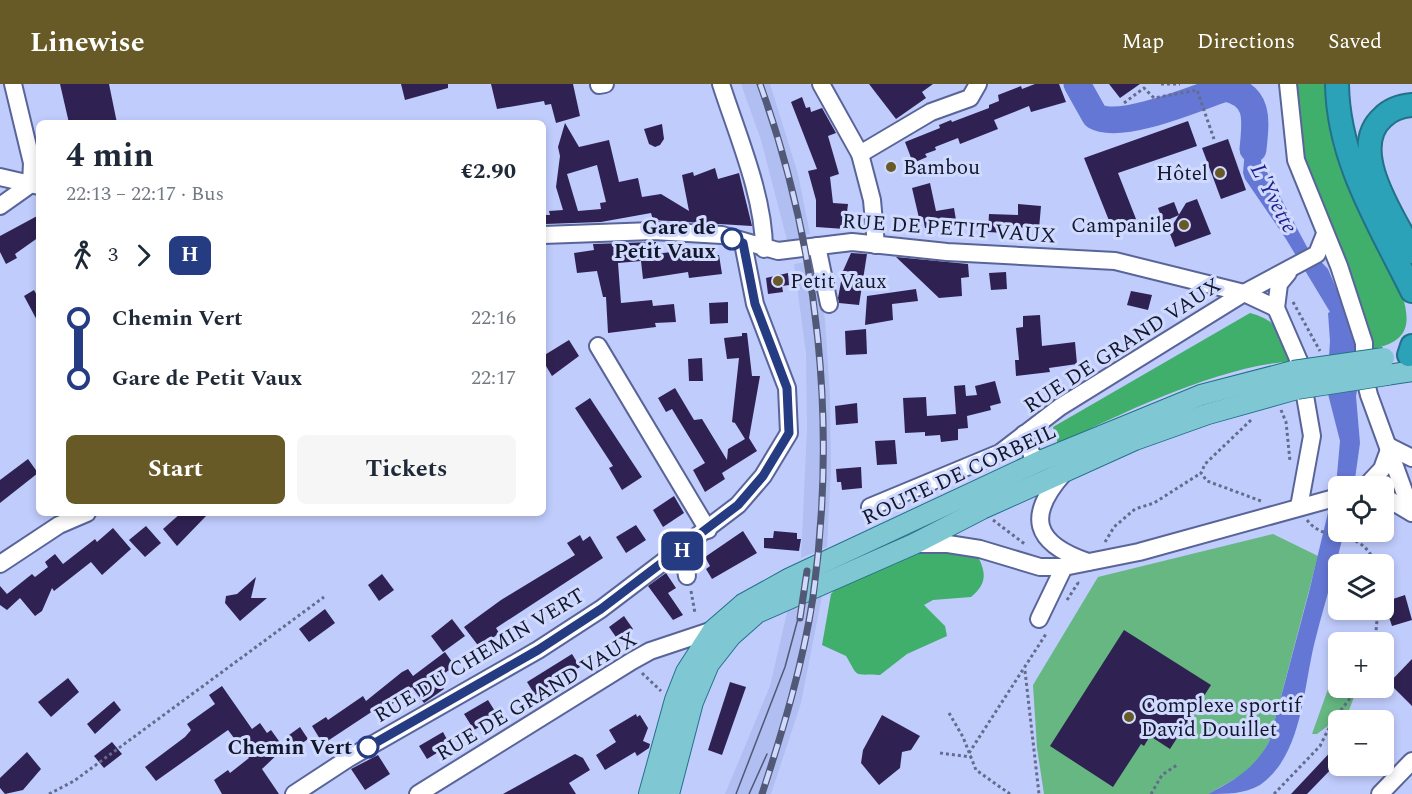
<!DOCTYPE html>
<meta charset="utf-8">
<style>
:root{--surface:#fff;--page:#f6f6f7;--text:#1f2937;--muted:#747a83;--accent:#685a27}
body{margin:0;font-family:Spectral,serif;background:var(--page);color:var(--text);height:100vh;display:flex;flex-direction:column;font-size:22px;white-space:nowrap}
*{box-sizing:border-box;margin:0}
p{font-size:20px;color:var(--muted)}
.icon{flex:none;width:33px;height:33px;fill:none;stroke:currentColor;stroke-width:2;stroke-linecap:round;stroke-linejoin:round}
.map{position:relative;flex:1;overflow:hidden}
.sheet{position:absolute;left:36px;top:36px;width:510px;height:396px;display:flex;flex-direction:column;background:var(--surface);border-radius:9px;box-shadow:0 3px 9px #0003}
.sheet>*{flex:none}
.badge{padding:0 12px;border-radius:9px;font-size:21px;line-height:39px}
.tools{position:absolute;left:1328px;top:392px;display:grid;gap:12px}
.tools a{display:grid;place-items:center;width:66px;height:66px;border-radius:9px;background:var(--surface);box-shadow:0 3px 9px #0003;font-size:30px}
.map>.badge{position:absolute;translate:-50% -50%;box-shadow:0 0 0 3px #fff}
.legs{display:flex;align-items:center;gap:9px;height:66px;padding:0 30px;font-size:20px}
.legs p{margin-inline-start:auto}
.overview{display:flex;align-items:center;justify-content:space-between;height:102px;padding:0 30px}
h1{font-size:33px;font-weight:700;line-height:45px}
.action{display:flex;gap:12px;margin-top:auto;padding:12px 30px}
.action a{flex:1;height:69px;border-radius:9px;background:var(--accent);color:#fff;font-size:24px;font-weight:700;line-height:69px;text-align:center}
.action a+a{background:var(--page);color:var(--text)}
ul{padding:0 30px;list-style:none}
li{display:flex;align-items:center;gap:21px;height:60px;font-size:22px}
li i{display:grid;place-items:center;width:9px;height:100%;margin:0 8px;background:currentColor}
li i::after{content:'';width:15px;height:15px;margin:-8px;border:4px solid;border-radius:50%;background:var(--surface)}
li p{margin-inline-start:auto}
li:first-child i{background:linear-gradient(#0000 50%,currentColor 0)}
li:last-child i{background:linear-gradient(currentColor 50%,#0000 0)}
header{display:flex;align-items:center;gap:36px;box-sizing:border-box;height:84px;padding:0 30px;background:var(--accent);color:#fff}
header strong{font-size:28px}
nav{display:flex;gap:33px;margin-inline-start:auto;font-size:21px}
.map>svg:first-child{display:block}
.built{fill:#b0bef1}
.green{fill:#66b781}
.forest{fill:#40af6b}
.water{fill:#6577d4}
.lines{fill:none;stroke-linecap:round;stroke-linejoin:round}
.river{stroke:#6577d4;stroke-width:27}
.building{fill:#2f2252;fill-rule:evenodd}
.minor-casing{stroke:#596599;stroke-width:20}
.major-casing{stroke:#227187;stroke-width:22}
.highway-casing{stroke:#227187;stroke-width:26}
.path{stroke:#646c8d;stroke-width:3;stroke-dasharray:3 3;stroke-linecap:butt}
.minor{stroke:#fff;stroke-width:16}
.major{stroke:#80c7d4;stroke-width:20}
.highway{stroke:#2ba2b8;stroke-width:22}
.tram{stroke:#515977;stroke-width:1.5}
.rail-casing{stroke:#515977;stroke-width:7}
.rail{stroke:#d0dafe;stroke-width:4.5;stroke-dasharray:14;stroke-linecap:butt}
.major-bridge-casing{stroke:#227187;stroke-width:22;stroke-linecap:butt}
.major-bridge{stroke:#80c7d4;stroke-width:20}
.line-1-casing{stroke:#fff;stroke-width:14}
.line-1{stroke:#253b82;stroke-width:9}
.poi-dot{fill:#685a27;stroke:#d0dafe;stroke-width:2}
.stop-1-dot{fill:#fff;stroke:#253b82;stroke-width:3}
.labels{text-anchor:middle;stroke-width:6;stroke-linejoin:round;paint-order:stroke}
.poi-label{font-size:21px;fill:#12172b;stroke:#d0dafe;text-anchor:start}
.stop-label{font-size:21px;font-weight:bold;fill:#12172b;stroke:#d0dafe;text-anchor:end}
.street-label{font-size:21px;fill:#12172b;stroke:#d0dafe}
.water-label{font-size:22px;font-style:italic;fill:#211d8c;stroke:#d0dafe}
</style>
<header>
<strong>Linewise</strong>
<nav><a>Map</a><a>Directions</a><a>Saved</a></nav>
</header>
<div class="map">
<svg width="1412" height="710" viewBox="0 0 1412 710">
<rect width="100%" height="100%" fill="#c0ccfc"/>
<g class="built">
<path d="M741 0H770L798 90 810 150H807V153L787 156 761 56Z"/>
<path d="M813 177 825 235 830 312 831 387 827 463 801 474 807 345 806 269 794 180Z"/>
<path d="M823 507 801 619 771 710H725L770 602 789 520Z"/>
</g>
<g class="green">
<path d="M1273 450 1318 472 1269 658 1260 673 1247 688 1208 710H1044L1037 664 1033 601 1098 493Z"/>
<path d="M1338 577V603H1358L1349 626 1317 650H1312Z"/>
</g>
<g class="forest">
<path d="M1297 0H1326L1333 61 1341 87 1402 210C1412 243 1407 257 1373 265L1355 206 1306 77 1300 52Z"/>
<path d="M1250 229C1279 237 1284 251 1296 277 1221 281 1127 327 1058 360L1053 343Z"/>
<path d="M951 467 978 473C987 490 986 501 971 513L933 516 924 521 945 542 947 552 907 570 880 591C852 590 859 594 846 572L822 561 831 510 841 499 916 468Z"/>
</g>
<path class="water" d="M1265 27 1261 77 1307 163 1328 185 1356 252 1358 301 1356 312 1360 359 1354 402H1338V447H1344C1336 483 1325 518 1316 553 1303 600 1304 670 1260 701 1244 710 1227 710 1208 710 1235 696 1254 685 1269 658L1309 508 1337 391 1340 357 1327 306 1330 257 1328 229 1330 228 1286 155 1245 95 1243 89 1247 42 1254 29Z"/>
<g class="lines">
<path class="river" d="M1077 0 1095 32C1120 47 1197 14 1225 4 1260 11 1256 36 1253 65"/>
</g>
<g class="building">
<path d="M60 0H109L117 39H69Z"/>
<path d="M401 0H448V4L405 16Z"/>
<path d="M491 0H573L580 32 556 39 551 20 545 21 544 17 497 25Z"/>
<path d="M869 0H933L922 8 926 14 896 35Z"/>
<path d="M1035 0H1059L1066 18 1031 28 1029 22 994 36 998 45 960 60 958 54 935 63 936 66 925 70 927 73 913 79 905 58 940 44 939 41 951 36 952 38 989 24V21L999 17 998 11 1021 2 1022 5Z"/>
<path d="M1109 0H1140L1120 14Z"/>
<path d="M802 13 806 24 810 23 811 28 822 24 836 49 828 52 839 90 830 93 833 119 848 120 845 145 816 143V116L808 87 817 85 791 18Z"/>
<path d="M1188 37 1197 62 1118 89 1136 135 1112 144 1084 74Z"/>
<path d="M565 39 579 63 609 56 619 98 638 94 642 113 661 110 689 127 682 91 693 88 694 92 715 84 718 95 739 89 752 142 653 136 651 129 601 138 546 140 545 131H550L549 127 563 126 556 103 560 72 558 63ZM597 81 606 118 600 119 601 125 578 127 567 90Z"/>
<path d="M662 40 664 55 660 61 655 63 649 60 644 45Z"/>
<path d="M1228 55 1246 106 1221 115 1202 64Z"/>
<path d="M930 99 936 127 954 124 957 142 940 145 939 143 925 144 923 133 919 134 912 104Z"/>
<path d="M1197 115 1211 150 1175 163 1169 147 1186 119Z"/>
<path d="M1174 118 1179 131 1163 138 1158 124Z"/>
<path d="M1018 120 1041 122 1039 145 1005 142 1004 149 988 148 989 130 1018 131Z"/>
<path d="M39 131V153L15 170 17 174 6 180 0 168V152Z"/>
<path d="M653 158H656L657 170 684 166 685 175 719 171 722 190 689 194 688 188 643 195 641 177 618 179 621 219 652 216 653 222 674 220 676 238 655 239 656 243 608 249 606 213H603L597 187 577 189 574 169 594 166 593 160Z"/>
<path d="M851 169 867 170 859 221 839 219 838 214 843 187Z"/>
<path d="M896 173 968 180 969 193 961 194 962 212 939 214Z"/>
<path d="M1006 188 1007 205 991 206 989 189Z"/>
<path d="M788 189 789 201 782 202 783 208 768 210 766 194Z"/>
<path d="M916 205 918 217 892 220 893 236 865 241 867 212Z"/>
<path d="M34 206 39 215V240L24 212Z"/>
<path d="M1131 207 1152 211 1148 226 1127 221Z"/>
<path d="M728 218V239L710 240 709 219Z"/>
<path d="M1040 231 1042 262 1075 258 1077 280 1049 284 1050 288 1016 292 1015 276H1019L1016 244 1023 243V232Z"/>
<path d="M866 245 867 270 846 271 845 247Z"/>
<path d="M742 249H747L752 292H760L749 354 757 367 722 389 725 395 705 408 693 386 705 379 672 325 666 328 658 314 675 304 694 336 702 335 727 376 728 365 745 355 735 339 732 338 739 274 727 275 724 254 742 252Z"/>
<path d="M569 256 579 272 552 292 543 277V272Z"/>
<path d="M702 274 703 297H689L688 275Z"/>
<path d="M995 297 1001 319 990 322 991 326 967 332 968 344 958 345V356L941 358 940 351 925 352V348L905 349 903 314 926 313 927 332 956 330 954 302 965 301 966 312 977 311 975 302Z"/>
<path d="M590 314 642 393 622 406 609 384 613 382 575 324Z"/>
<path d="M857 319 858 339 836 341 835 322Z"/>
<path d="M895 356 897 380 877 381 875 357Z"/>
<path d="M28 375 38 389 0 419V396Z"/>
<path d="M861 383 862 404 842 406 841 398H837L836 385Z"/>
<path d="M674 412 684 429 663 443 653 426Z"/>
<path d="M181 429H209L177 462 163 445Z"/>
<path d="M636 441 646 456 626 469 616 453Z"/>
<path d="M146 442 161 459 145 473 129 456Z"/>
<path d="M113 444 131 465 102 491 91 478 54 507 52 504 42 527 35 532 20 514 7 526 0 521V502L7 510 32 490 35 493 48 483 45 478 55 470 63 480 95 455 97 458Z"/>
<path d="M743 447 757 469 712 495 706 485 710 482 705 473Z"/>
<path d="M774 447 797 449V455H801L799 467 764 464V454H773Z"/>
<path d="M580 451 583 457 590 452 603 474 496 544 499 549 480 564 464 543 501 516 575 471 567 459Z"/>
<path d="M666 489 676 504 668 509 683 531 673 536 648 502Z"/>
<path d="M382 490 394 506 379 517 368 501Z"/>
<path d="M256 493 251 514H267L240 537 225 519 226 512 237 510Z"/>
<path d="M1405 511 1412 536 1392 542 1384 518Z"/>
<path d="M325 525 335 539 309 558 299 545Z"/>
<path d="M624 532 633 545 618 556 609 543Z"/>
<path d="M452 535 465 552 443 568 431 552Z"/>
<path d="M1124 546 1211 601 1170 665 1150 652 1144 662 1141 660 1113 703 1050 662Z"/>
<path d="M445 568 455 582 436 595 444 605 424 619 412 603 382 629 379 623 323 660 312 642 326 633 328 636 363 612 366 617 402 588 408 585 413 592Z"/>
<path d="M572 570 580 583 535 611 527 598Z"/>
<path d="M1412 575V622L1389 599Z"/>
<path d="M68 594 79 608 51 633 38 618Z"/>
<path d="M730 598 746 603 722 671 708 666Z"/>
<path d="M222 602 252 645 260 639 267 649 271 646 284 664 262 685 279 710H222L214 696 228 686 230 689 249 674 228 646 156 697 145 683 185 653 191 646 187 640 215 620 209 611Z"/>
<path d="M488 616 498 632 474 646 464 630Z"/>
<path d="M114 617 121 626 95 650 87 640Z"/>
<path d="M636 630 637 633 640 631 648 644 643 657 650 660 649 664 637 672 635 668 605 686 596 671 616 658 609 646Z"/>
<path d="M882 631 920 652 911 666 902 668 900 684 879 701 861 679 863 666Z"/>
<path d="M300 643 308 655 297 663 289 651Z"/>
<path d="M443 648 450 661 427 675 419 662Z"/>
<path d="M112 658 122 670 104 684 94 672Z"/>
<path d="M1338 660V678L1307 710H1291Z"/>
<path d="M27 668 41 685 23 706 5 710 0 704V694Z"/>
<path d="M575 670 583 674 590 686 569 699 576 710H503Z"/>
<path d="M378 671 390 690 365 706 351 685Z"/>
</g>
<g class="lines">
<g class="minor-casing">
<g id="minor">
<path d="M13 0 32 79 31 100"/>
<path d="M721 0C737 50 764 112 764 165"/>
<path d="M821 0 860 70 872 116 876 161"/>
<path d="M1288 0 1296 76 1339 182 1364 259V291L1369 311 1412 429"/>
<path d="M599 1 605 0"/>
<path d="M860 70 931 28 970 14 978 0"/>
<path d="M0 93 39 102"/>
<path d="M0 122 31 100"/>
<path d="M543 151 653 147 722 151 778 167 852 158 947 168 1115 177 1244 209 1276 224"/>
<path d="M817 162 829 220"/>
<path d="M1288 189 1279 200 1276 224 1299 277 1312 352 1299 423"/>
<path d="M598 262 708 446"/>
<path d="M1024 350 1032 371 1040 377"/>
<path d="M1390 363 1412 374"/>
<path d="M1064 389C1026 432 1033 459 1088 478"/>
<path d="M1366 402 1382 385 1390 363"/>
<path d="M1383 412 1412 429"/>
<path d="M870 423 1000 369 1060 323 1244 209 1317 170 1325 150"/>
<path d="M915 460H948L980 465 1040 483H1064L1139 468 1338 413"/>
<path d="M683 465 687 492"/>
<path d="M0 480 59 441 87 429"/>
<path d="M1039 535 1064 483"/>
<path d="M294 710 349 674 538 566 601 525 738 421 763 392 789 349 787 304 755 220 743 159"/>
<path d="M418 710 632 577 650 567 713 546"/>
<path d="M1380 710 1412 677"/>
</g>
</g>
<g class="major-casing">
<g id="major">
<path d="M1387 291 1412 287"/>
<path d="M649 710 675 616 686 588 713 546 743 520 790 494 1040 377 1201 311 1293 287"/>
<path d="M669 710 693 618 709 580 731 552 757 529 914 460 982 425 1135 356 1208 330 1297 305"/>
</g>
</g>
<g class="highway-casing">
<g id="highway">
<path d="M1337 0C1338 76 1379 140 1412 207"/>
<path d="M1412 21C1401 22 1391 25 1383 33 1346 65 1395 135 1412 168"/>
<path d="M1409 271 1412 262"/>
</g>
</g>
<g class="path">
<path d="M1161 0H1180"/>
<path d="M1124 19 1144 4 1154 14 1197 6 1214 55"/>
<path d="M1293 218 1320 267"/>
<path d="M1281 326 1286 338 1290 377"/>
<path d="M1251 336 1205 380 1201 389 1207 397 1261 417"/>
<path d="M993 436 1026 461"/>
<path d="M1307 436C1327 462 1358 440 1376 480"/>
<path d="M1105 458 1114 443 1135 425 1154 419 1201 389"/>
<path d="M691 507 695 529"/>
<path d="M1067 516 1078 499 1075 497"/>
<path d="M1375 558 1378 525"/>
<path d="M1025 587 1039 710"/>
<path d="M642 589 661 607"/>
<path d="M949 629 963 653 976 686 1010 710"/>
<path d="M940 669 971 673"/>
<path d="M969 669 1046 550"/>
<path d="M49 710 74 697 324 513"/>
<path d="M1151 710 1162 691 1177 681"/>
<path d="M1274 710 1320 662 1333 636 1359 603"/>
</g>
<use href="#minor" class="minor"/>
<use href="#major" class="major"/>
<use href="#highway" class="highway"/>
<g class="tram">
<path d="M736 710 785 583 803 516"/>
<path d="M749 710 767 670"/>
</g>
<g class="rail-casing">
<g id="rail">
<path d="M760 0C819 164 837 340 813 513 803 580 783 646 762 710"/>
<path d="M800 534 807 487"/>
</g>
</g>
<use href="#rail" class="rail"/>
<g class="major-bridge-casing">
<g id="major-bridge">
<path d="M1293 287 1384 274"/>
<path d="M1297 305 1387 291"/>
</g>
</g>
<use href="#major-bridge" class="major-bridge"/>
</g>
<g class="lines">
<g class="line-1-casing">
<path id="line-1" d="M368 663 538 566 601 525 738 421 763 392 789 349 787 304 755 220 743 159 732 155"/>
</g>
<use href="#line-1" class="line-1"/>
</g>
<g class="poi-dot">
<circle cx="891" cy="83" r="6"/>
<circle cx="1220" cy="89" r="6"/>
<circle cx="1184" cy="141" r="6"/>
<circle cx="778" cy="197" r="6"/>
<circle cx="1129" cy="633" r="6"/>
</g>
<g class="stop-1-dot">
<circle cx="732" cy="155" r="10"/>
<circle cx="368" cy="663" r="10"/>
</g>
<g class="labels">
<g class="poi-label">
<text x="903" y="90">Bambou</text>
<text x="1208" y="96" text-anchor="end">Hôtel</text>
<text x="1172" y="148" text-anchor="end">Campanile</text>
<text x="790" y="204">Petit Vaux</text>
<text x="1141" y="628">Complexe sportif<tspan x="1141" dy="24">David Douillet</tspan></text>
</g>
<g class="stop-label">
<text x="716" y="150">Gare de<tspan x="716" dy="24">Petit Vaux</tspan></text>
<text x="352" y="670">Chemin Vert</text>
</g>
<g class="street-label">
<text transform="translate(949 144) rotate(4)" y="7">RUE DE PETIT VAUX</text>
<text transform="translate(1122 261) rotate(-33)" y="7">RUE DE GRAND VAUX</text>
<text transform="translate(959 390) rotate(-25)" y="7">ROUTE DE CORBEIL</text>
<text transform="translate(479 571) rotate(-31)" y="7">RUE DU CHEMIN VERT</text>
<text transform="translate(536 612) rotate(-31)" y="7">RUE DE GRAND VAUX</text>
</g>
<g class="water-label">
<text transform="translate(1275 114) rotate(62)" y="8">L'Yvette</text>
</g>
</g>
</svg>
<div class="tools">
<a><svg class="icon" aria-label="locate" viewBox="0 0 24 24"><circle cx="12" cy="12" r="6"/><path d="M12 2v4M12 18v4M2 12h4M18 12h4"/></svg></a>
<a><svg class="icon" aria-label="layers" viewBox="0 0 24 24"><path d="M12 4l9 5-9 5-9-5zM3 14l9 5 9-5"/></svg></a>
<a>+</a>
<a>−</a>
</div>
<b class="badge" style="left:682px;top:467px;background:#253b82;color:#fff">H</b>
<section class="sheet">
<div class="overview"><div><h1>4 min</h1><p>22:13 – 22:17 · Bus</p></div><b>€2.90</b></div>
<div class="legs"><svg class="icon" aria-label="walk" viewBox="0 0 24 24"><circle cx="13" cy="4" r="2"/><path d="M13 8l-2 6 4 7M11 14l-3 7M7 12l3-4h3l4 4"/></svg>3<svg class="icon" aria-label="forward" viewBox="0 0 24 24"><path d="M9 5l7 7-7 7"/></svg><b class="badge" style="background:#253b82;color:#fff">H</b></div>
<ul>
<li><i style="color:#253b82"></i><b>Chemin Vert</b><p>22:16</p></li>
<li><i style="color:#253b82"></i><b>Gare de Petit Vaux</b><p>22:17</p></li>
</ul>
<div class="action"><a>Start</a><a>Tickets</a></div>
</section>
</div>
